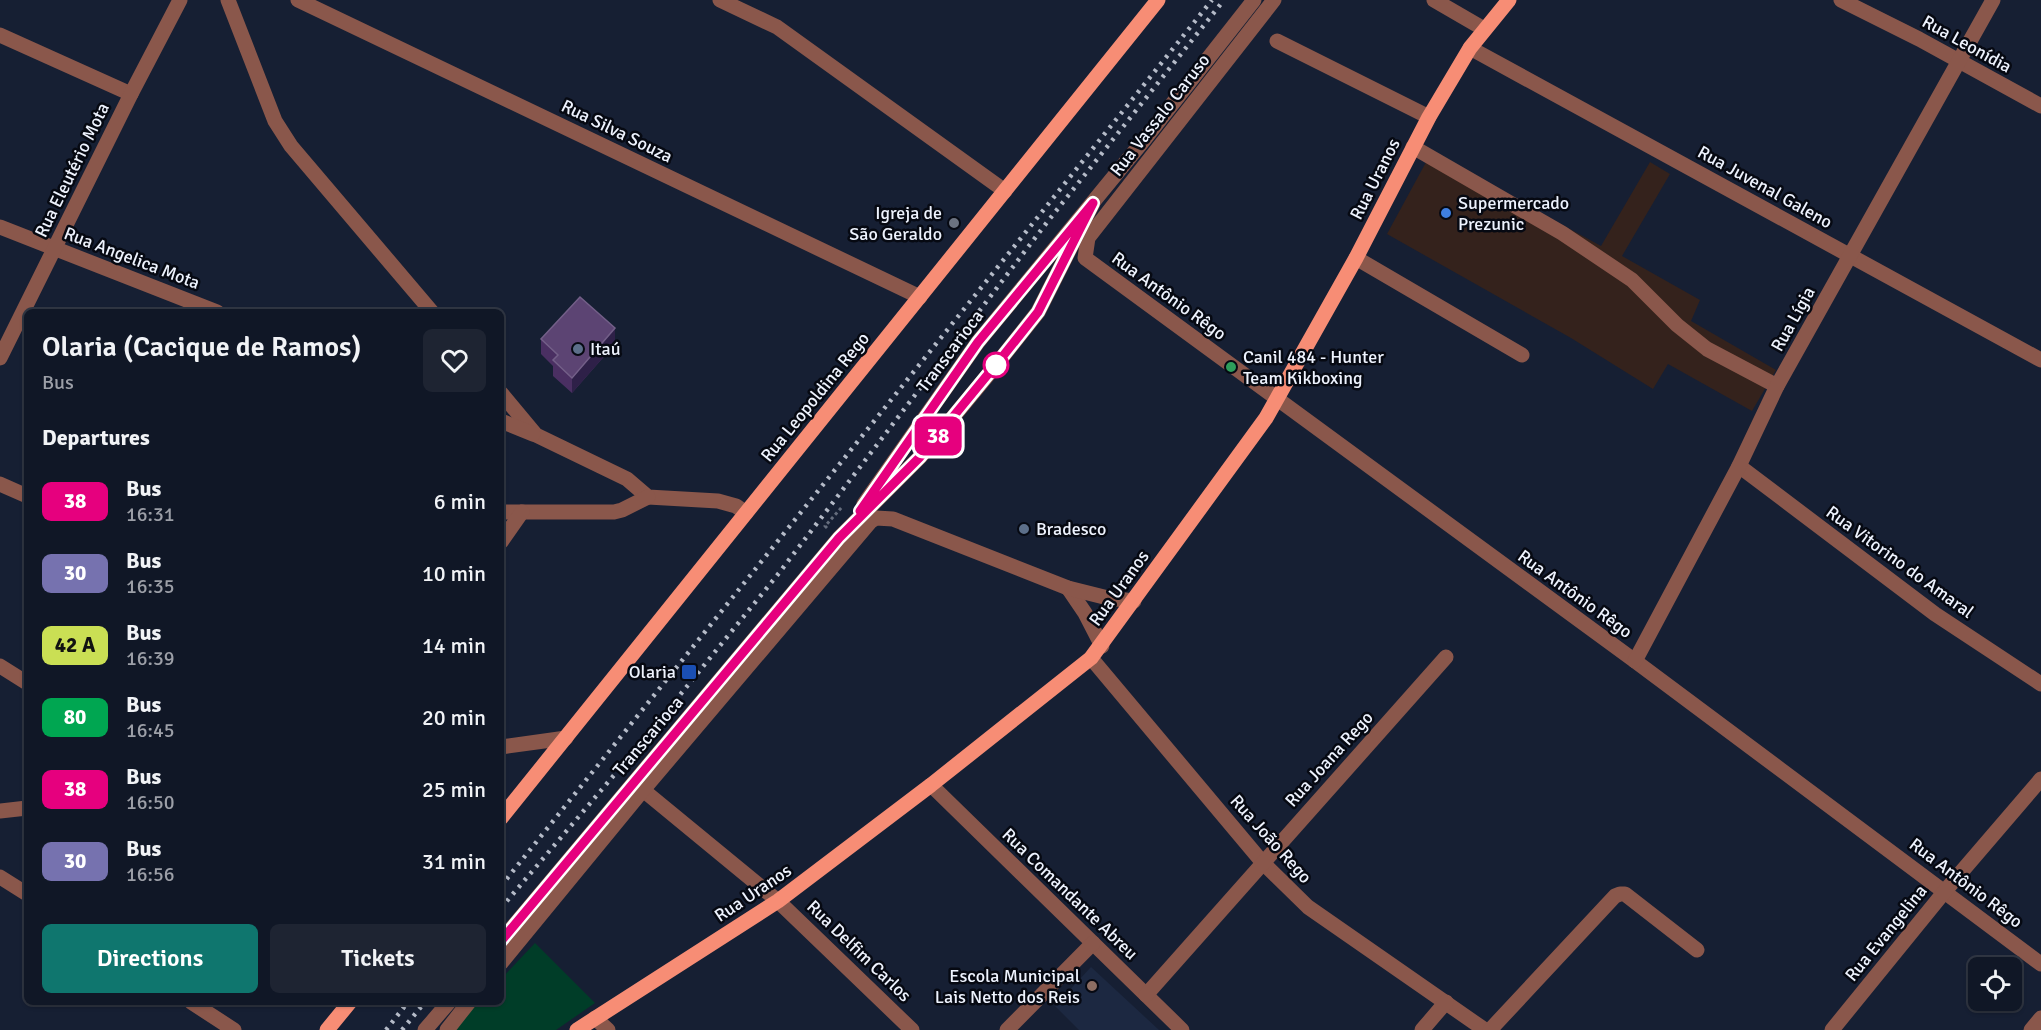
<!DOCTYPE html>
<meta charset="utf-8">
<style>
:root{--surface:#101726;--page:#1e2432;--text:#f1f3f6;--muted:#9c9fa7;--line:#303643;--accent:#0f766e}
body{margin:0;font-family:Signika,sans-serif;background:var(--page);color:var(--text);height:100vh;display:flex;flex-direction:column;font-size:22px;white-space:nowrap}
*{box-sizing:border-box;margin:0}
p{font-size:20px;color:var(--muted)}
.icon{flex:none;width:33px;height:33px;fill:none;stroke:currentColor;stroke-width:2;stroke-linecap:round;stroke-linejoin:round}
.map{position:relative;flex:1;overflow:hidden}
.sheet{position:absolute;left:24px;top:309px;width:480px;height:696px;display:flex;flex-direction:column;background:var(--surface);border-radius:9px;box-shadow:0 2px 4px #0004,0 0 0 2px var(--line)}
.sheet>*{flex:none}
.badge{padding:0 12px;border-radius:9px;font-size:21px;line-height:39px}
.buttons{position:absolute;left:1968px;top:957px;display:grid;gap:12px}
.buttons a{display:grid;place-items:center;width:54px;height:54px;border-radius:9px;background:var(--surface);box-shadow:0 2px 4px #0004,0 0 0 2px var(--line);font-size:30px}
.map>.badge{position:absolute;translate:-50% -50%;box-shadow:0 0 0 3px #fff}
h2{padding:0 18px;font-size:22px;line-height:54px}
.round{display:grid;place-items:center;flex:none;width:63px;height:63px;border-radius:9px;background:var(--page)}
.overview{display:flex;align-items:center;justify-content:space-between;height:102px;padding:0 18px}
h1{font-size:28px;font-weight:600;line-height:45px}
.primary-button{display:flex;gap:12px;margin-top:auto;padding:12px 18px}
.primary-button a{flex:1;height:69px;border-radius:9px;background:var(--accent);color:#fff;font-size:24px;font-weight:600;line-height:69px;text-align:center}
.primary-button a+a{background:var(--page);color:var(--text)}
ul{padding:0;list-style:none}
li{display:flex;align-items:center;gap:18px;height:72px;padding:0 18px}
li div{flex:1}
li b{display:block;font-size:22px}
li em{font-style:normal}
li .badge{min-width:66px;font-weight:700;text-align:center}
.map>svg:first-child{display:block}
.commercial{fill:#34221c}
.built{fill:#1c2841}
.green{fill:#003d28}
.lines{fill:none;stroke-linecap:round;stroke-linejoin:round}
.path{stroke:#656d7d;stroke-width:3;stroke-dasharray:3 3;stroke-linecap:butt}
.minor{stroke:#8a574b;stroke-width:15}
.major{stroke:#f78d75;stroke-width:15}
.rail{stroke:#b5bbc8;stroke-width:4.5;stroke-dasharray:3 6;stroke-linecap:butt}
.wall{fill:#4a2f62}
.shaded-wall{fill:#2e2048}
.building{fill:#5c4473;stroke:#735f88;stroke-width:1.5}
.line-casing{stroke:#fff;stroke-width:14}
.line{stroke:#e6007e;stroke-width:9}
.shop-dot{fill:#3f7fe0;stroke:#060912;stroke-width:2}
.worship-dot{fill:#6b7280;stroke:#060912;stroke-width:2}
.service-dot{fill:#5c6f8a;stroke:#060912;stroke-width:2}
.stop-dot{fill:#fff;stroke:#e6007e;stroke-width:3}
.leisure-dot{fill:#2e9e5b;stroke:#060912;stroke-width:2}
.transit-dot{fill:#1a4fb4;stroke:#060912;stroke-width:2}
.education-dot{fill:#8d6e63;stroke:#060912;stroke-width:2}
.labels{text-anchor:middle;stroke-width:5;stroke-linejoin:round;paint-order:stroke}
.street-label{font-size:18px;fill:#eef3fe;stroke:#060912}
.poi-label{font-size:18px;fill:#eef3fe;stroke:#060912;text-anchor:start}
</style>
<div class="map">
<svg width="2041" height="1030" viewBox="0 0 2041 1030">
<rect width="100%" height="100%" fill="#161f33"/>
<path class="commercial" d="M1431 153 1601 246 1650 162 1670 174 1622 256 1700 300 1691 321 1776 370 1752 411 1668 364 1653 389 1571 338 1387 234Z"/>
<path class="built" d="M1091 967 1159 1030H1079L1055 1006Z"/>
<path class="green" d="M535 943 595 1003 556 1030H452L479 1002H501V979Z"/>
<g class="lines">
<path class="path" d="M827 528 825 526 842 507"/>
<g class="minor">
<path d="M228 0 275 121 291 146 432 312"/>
<path d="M298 0 920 297"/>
<path d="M720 0 777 27 1005 191"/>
<path d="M1274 0 1088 238 1085 258 1635 661 2041 964"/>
<path d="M1434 0 1484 29"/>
<path d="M1841 0 1919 39 2041 106"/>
<path d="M0 35 131 94"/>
<path d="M1277 41 1429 117"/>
<path d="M1470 48 2041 360"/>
<path d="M1413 147 1562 233 1632 280 1677 325 1707 349 1777 386"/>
<path d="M0 227 217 312"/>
<path d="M1356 258 1522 355"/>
<path d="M0 358 131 94 180 0"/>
<path d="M501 393 536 435 627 479 648 497 718 501 736 506 746 513"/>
<path d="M501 421 533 434"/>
<path d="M1739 466 1935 614 2041 684"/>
<path d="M0 484 27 496"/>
<path d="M864 504 978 342 1144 140 1254 0"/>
<path d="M501 512H614L622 510 648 497"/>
<path d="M501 542 522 512"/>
<path d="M1068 588 1085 613 1102 646"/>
<path d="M1091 658 1263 863 1308 907 1485 1030"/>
<path d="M1635 661 1739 466 1777 386 1993 0"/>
<path d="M0 666 27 683"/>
<path d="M501 747 566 738"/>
<path d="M931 785 1182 1030"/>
<path d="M643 790 778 901 912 1030"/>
<path d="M0 811 27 808"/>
<path d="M0 877 27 894"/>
<path d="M501 941 839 538 920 457 992 370 1038 312 1093 203"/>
<path d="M501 963 643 790 871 521 876 518 893 519 1068 588 1108 598 1134 601"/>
<path d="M1146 995 1446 657"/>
<path d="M191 1002 234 1030"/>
<path d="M595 1018 608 1030"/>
<path d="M425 1030 449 1002"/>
<path d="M447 1030 469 1002"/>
<path d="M1007 1030 1093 943"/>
<path d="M1422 1030 1446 1002"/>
<path d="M1490 1030 1615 896 1620 894H1625L1697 950"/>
<path d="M1832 1030 1945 891 2041 779"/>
<path d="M2031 1030 2041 1018"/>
</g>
<g class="major">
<path d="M501 818 1158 0"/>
<path d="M327 1030 350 1002"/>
<path d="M577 1030 778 901 931 785 1091 658 1266 418 1356 258 1429 117 1470 48 1509 0"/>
</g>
<g class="rail">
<path d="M501 886 1212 0"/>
<path d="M501 908 632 754 779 573 1048 221 1224 0"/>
<path d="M386 1030 408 1002"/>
<path d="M402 1030 425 1002"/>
</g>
</g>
<path class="wall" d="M541 339 615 344 572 393 553 376V366L541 354Z"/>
<path class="shaded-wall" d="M615 328V344L572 393V378Z"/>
<path class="building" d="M580 297 615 328 572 378 553 360 558 355 541 339Z"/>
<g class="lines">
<g class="line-casing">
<path id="line" d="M501 941 839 538 920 457 1003 356 1038 312 1093 203 978 342 860 511"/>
</g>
<use href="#line" class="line"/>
</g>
<circle class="shop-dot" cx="1446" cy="213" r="6"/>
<circle class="worship-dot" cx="954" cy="223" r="6"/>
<g class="service-dot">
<circle cx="578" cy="349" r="6"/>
<circle cx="1024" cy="529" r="6"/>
</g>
<circle class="stop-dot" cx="996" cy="365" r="12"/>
<circle class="leisure-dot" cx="1231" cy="367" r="6"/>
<rect class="transit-dot" x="681" y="664" width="16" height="16" rx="3"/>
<circle class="education-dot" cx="1092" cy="986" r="6"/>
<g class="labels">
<g class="street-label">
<text transform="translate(1967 44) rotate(29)" y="6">Rua Leonídia</text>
<text transform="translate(1160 115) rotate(-52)" y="6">Rua Vassalo Caruso</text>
<text transform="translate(617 131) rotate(26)" y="6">Rua Silva Souza</text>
<text transform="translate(72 170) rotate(-64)" y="6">Rua Eleutério Mota</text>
<text transform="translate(1375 179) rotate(-63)" y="6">Rua Uranos</text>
<text transform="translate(1765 187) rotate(29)" y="6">Rua Juvenal Galeno</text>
<text transform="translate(132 258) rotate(21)" y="6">Rua Angelica Mota</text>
<text transform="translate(1169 296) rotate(36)" y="6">Rua Antônio Rêgo</text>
<text transform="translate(1793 319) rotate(-61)" y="6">Rua Lígia</text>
<text transform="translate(950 351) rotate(-53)" y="6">Transcarioca</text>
<text transform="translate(815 397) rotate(-51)" y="6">Rua Leopoldina Rego</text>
<text transform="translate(1900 562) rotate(36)" y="6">Rua Vitorino do Amaral</text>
<text transform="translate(1119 588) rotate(-54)" y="6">Rua Uranos</text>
<text transform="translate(1575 594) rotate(36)" y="6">Rua Antônio Rêgo</text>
<text transform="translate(648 736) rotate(-50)" y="6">Transcarioca</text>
<text transform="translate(1329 759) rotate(-48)" y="6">Rua Joana Rego</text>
<text transform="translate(1271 839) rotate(48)" y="6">Rua João Rego</text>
<text transform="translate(1966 883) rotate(37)" y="6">Rua Antônio Rêgo</text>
<text transform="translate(753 893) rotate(-34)" y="6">Rua Uranos</text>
<text transform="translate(1070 894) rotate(44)" y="6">Rua Comandante Abreu</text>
<text transform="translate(1886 933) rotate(-51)" y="6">Rua Evangelina</text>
<text transform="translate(859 951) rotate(44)" y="6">Rua Delfim Carlos</text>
</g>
<g class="poi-label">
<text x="1458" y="209">Supermercado<tspan x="1458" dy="21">Prezunic</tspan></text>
<text x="942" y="219" text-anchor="end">Igreja de<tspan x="942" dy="21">São Geraldo</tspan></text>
<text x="590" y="355">Itaú</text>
<text x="1243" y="363">Canil 484 - Hunter<tspan x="1243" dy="21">Team Kikboxing</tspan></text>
<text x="1036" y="535">Bradesco</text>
<text x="676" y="678" text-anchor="end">Olaria</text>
<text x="1080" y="982" text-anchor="end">Escola Municipal<tspan x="1080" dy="21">Lais Netto dos Reis</tspan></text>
</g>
</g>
</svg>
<div class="buttons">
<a><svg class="icon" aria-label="locate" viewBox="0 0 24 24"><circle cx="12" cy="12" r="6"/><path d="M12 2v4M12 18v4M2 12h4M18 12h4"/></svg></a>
</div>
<b class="badge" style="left:938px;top:436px;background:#e6007e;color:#fff">38</b>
<section class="sheet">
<div class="overview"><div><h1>Olaria (Cacique de Ramos)</h1><p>Bus</p></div><a class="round"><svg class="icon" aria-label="heart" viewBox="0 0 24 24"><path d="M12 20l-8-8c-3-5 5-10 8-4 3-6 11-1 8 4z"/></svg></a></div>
<h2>Departures</h2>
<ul>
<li><span class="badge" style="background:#e6007e;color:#fff">38</span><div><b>Bus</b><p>16:31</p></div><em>6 min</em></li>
<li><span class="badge" style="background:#7672af;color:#fff">30</span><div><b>Bus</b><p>16:35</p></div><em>10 min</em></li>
<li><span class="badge" style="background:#cadf54;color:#111">42 A</span><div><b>Bus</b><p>16:39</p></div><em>14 min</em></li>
<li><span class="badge" style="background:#00a651;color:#fff">80</span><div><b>Bus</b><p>16:45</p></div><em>20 min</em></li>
<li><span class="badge" style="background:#e6007e;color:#fff">38</span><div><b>Bus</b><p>16:50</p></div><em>25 min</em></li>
<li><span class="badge" style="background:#7672af;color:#fff">30</span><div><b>Bus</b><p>16:56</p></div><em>31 min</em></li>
</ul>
<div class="primary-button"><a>Directions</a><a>Tickets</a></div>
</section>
</div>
